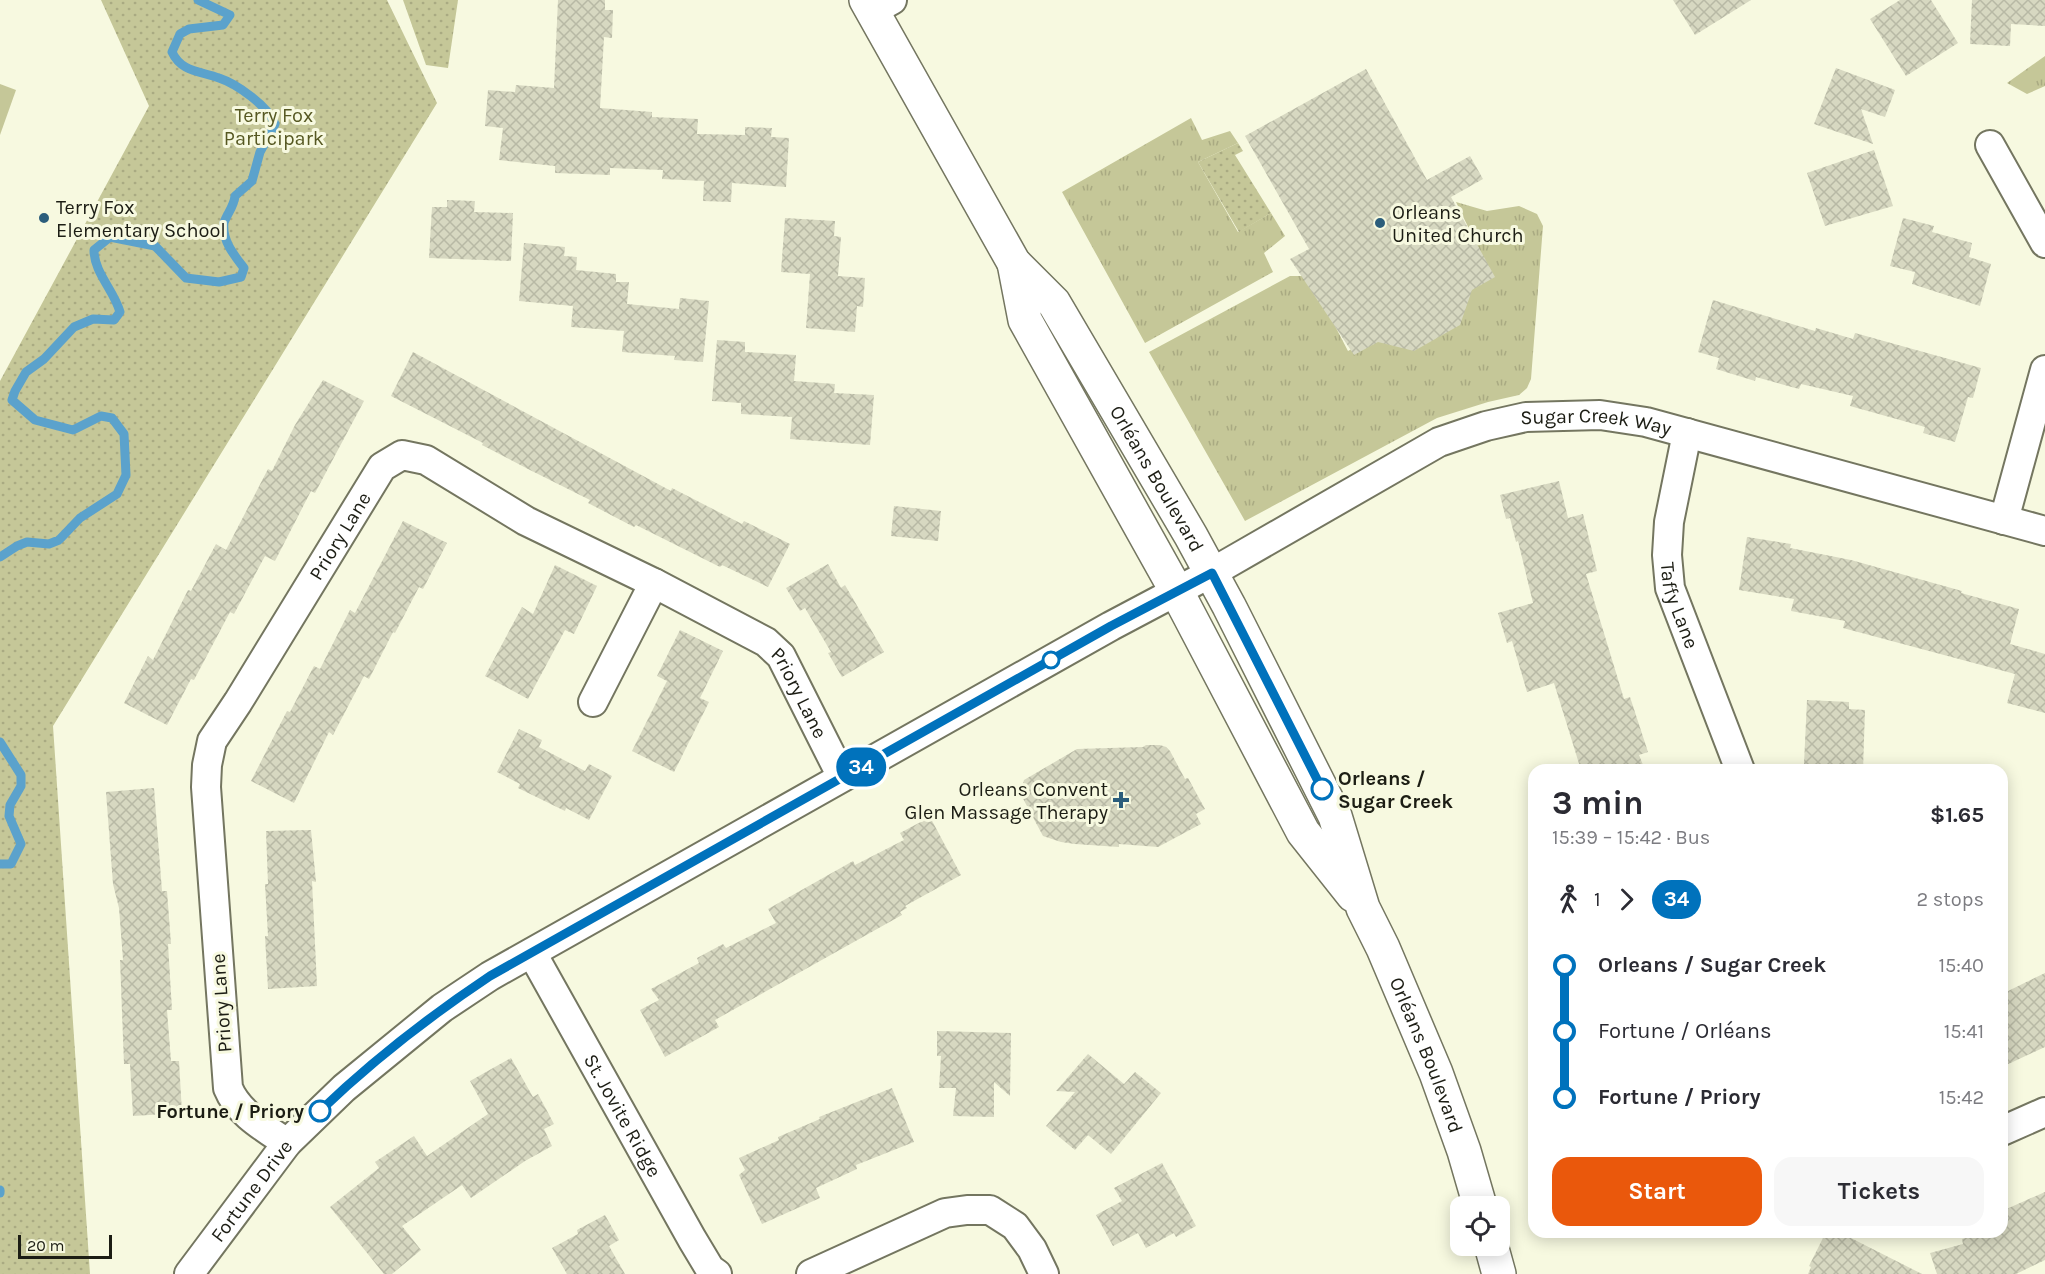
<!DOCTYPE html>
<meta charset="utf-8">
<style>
:root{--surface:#fff;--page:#f7f7f7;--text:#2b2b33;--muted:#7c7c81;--accent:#ea580c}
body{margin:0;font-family:Karla,sans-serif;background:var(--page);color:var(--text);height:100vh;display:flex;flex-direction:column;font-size:22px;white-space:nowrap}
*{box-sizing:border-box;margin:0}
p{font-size:20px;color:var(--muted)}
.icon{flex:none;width:33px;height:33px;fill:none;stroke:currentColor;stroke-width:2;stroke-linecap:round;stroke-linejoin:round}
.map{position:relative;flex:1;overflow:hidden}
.details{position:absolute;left:1528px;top:764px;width:480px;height:474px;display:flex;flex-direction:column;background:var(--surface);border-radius:18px;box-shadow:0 3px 15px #0003}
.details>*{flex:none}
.badge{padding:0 12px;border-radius:20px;font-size:21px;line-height:39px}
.fabs{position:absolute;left:1450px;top:1196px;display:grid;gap:12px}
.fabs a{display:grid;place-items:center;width:60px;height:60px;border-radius:12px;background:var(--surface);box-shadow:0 3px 15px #0003;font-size:30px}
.scale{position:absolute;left:18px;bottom:15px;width:94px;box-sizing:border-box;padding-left:6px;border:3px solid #1c1d14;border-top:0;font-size:16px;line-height:21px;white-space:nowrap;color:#1c1d14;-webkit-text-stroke:4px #f7f9e0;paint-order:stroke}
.map>.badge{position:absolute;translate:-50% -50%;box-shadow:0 0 0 3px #fff}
.legs{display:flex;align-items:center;gap:9px;height:66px;padding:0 24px;font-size:20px}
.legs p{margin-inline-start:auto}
.summary{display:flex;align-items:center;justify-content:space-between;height:102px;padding:0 24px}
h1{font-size:33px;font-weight:700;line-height:45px}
.primary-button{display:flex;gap:12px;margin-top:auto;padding:12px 24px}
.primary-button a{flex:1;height:69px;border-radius:18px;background:var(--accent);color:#fff;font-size:24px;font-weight:700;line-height:69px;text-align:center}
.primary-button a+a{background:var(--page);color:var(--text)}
ul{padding:0 24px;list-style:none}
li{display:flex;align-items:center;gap:21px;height:66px;font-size:22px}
li i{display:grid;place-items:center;width:9px;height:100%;margin:0 8px;background:currentColor}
li i::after{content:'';width:15px;height:15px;margin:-8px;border:4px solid;border-radius:50%;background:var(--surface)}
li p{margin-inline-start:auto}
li:first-child i{background:linear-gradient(#0000 50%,currentColor 0)}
li:last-child i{background:linear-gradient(currentColor 50%,#0000 0)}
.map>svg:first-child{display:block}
.grass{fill:url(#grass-tufts)}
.park{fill:url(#park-dots)}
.pitch{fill:#c5c798}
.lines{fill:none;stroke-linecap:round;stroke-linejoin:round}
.stream{stroke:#5ba2cc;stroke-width:9}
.building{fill:url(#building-cross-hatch)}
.street-casing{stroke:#747660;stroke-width:32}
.secondary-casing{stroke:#747660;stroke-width:36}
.street{stroke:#fff;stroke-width:28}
.secondary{stroke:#fff;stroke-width:33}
.line-1-casing{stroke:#fff;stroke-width:14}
.line-1{stroke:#0072bc;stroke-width:9}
.poi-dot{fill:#2b5d7b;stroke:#f7f9e0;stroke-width:2}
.stop-1-dot{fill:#fff;stroke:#0072bc;stroke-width:3}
.labels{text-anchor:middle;stroke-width:6;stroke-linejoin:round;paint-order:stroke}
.park-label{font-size:20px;fill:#565822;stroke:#f7f9e0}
.poi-label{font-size:20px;fill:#1c1d14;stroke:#f7f9e0;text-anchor:start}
.street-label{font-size:20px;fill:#1c1d14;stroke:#f7f9e0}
.stop-label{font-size:20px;font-weight:bold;fill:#1c1d14;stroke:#f7f9e0;text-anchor:start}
</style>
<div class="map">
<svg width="2045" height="1274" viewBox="0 0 2045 1274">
<defs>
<pattern id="grass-tufts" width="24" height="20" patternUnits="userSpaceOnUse" patternTransform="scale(1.5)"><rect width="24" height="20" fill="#c5c798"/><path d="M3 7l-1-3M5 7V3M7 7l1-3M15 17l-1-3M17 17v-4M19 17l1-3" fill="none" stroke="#a9aa82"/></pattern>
<pattern id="park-dots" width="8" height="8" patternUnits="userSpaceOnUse" patternTransform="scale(1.5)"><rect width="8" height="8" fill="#c5c798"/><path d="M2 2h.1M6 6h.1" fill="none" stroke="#a9aa82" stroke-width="1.8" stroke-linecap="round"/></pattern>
<pattern id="building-cross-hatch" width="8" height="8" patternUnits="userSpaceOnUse" patternTransform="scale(1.5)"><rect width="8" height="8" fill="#d7d8c1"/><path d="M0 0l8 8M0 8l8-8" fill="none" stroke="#b8b9a5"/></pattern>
</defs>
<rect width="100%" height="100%" fill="#f7f9e0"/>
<g class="grass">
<path d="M2045 56V86L2027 94 2007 83Z"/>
<path d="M1191 118 1202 140 1230 131 1238 143 1198 162 1238 232 1271 213 1285 236 1264 253 1273 272 1145 343 1062 192Z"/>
<path d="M1456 202 1487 211 1519 206 1537 214 1543 226 1531 379 1527 388 1519 395 1488 402 1437 418 1245 521 1149 352 1290 276H1303L1307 272 1348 351 1490 272Z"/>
</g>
<g class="park">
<path d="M101 0H387L437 103 53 726 90 1274H0V381L149 106Z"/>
<path d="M403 0H458L448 68 426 65Z"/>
<path d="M1238 143 1243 151 1235 155 1271 213 1239 232 1198 162Z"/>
</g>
<path class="pitch" d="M0 84 16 90 0 135Z"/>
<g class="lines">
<g class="stream">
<path d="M0 557 17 546 27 542 49 544 59 540 80 518 117 494 126 475 124 434 112 418 101 416 73 430 35 420 12 400 15 391 26 372 44 359 74 327 93 319 114 320 120 312C114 290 94 273 94 250L110 237 155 246 186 278 219 282 241 277 244 268C234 255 222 241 224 223 226 215 234 207 235 196L252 181 260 152 275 124C268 106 237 84 219 78 200 71 181 72 172 52L180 34 189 29 223 25 230 15 198 0"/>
<path d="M0 742 21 775V786L10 805 9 816 21 844 11 864H0"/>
<path d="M0 1190V1193"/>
</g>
</g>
<g class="building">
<path d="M558 0H605V10H613L612 38 604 37 600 108 652 112V117L698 119 697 134 745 135V127L772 128 771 137 789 138 786 187 732 183 731 202 703 201 704 181 662 179 663 170 610 168V175L555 173V166L499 160 503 128 485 126 488 90 515 92 516 85 554 88Z"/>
<path d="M1673 0H1751L1695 35Z"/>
<path d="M1900 0H1931L1958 43 1906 76 1870 19Z"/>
<path d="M1972 0H2045V26L2011 24 2010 46 1970 44Z"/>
<path d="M1836 68 1895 90 1885 117 1861 109 1873 144 1814 124Z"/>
<path d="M1366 69 1427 180 1470 156 1483 179 1451 197 1495 277 1472 290 1460 325 1414 351 1378 342 1354 355 1290 259 1309 249 1245 136Z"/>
<path d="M1874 150 1893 206 1825 226 1807 173Z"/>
<path d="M447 200 475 201 474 212 513 213 511 261 429 258 432 207H447Z"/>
<path d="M785 218 835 221 834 236 841 237 838 276 865 278 863 307 857 306 855 332 806 328 810 274 781 272Z"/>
<path d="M1903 218 1934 226 1932 232 1972 243 1969 257 1991 264 1980 306 1912 284 1915 272 1890 266Z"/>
<path d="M524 243 565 247 564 256 577 257 576 270 616 274V282H629L627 304 679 309 680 298 709 301 703 362 674 360 675 356 622 352 624 331 571 327 573 306 519 301Z"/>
<path d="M1713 300 1815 331 1816 328 1853 339 1855 333 1981 368 1973 398 1968 397 1955 442 1923 433 1925 427 1850 406 1853 396 1801 384 1799 389 1756 377 1755 381 1716 369 1719 358 1698 352Z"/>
<path d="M717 340 745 342V352L796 355 794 381 835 384 834 393 874 395 870 445 790 439 792 417 741 414V403L712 401Z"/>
<path d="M413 352 671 491 672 488 742 524 744 521 790 544 768 587 722 565 720 567 636 525 634 527 588 503 590 500 528 469 482 445 483 443 391 396Z"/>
<path d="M323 380 364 401 315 493 311 491 275 561 265 556 234 614 230 612 194 680 191 679 167 725 124 703 148 656 153 660 188 590 191 591 216 544 226 550 268 469 272 471 295 425Z"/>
<path d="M1559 481 1568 518 1583 514 1597 571 1586 574 1624 699 1630 697 1648 752 1639 755 1645 770H1581L1554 683 1527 692 1512 641 1507 643 1498 613 1533 603 1518 541 1516 542 1510 518 1506 519 1500 495Z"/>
<path d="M894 506 941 511 938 541 891 536Z"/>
<path d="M403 521 447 543 423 589 419 587 395 633 393 632 369 679 364 676 333 735 329 732 294 803 251 781 287 711 290 712 314 666 320 669 350 610 355 613Z"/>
<path d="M1747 537 1791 544 1790 548 1851 560 1962 591 1961 593 2019 609 2010 644 2045 654V713L2007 703 2015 674 1843 628 1845 621 1791 611 1794 599 1739 590Z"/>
<path d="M828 564 841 588 845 585 884 652 842 677 828 653 831 652 805 608 800 611 786 588Z"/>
<path d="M555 565 597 586 574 634 565 630 528 699 485 676 522 607 533 614Z"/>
<path d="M680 630 723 651 700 698 709 702 674 772 632 751 667 681 657 676Z"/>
<path d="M1807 700 1849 702V709L1865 710 1863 770H1814L1815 765 1804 764Z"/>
<path d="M519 729 542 740 539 747 585 771 589 764 612 776 589 820 566 808 565 811 518 788 520 784 497 772Z"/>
<path d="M1146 745H1160L1166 747 1170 751 1185 779 1188 778 1205 809 1196 814 1201 824 1158 847 1119 844V847L1075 844 1061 842 1043 836 1020 793 1024 780 1077 749 1143 747Z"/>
<path d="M154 788 162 891H167L171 944H168L172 1010H167L171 1061H179L182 1113 133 1116 130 1064H124L120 960H123L119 908 113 884 106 792Z"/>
<path d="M930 817 961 875 905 906 907 908 900 912 902 915 715 1020 719 1027 665 1057 640 1010 659 1000 651 989 699 963 697 958 723 944 726 948 776 923 768 909 853 861 855 865 904 840 900 833Z"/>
<path d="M311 830 316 882 312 881 317 986 268 989 265 936H268L265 884H268L266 831Z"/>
<path d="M2045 973V1047L2002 1067V994Z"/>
<path d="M937 1031 1011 1033 1010 1096 994 1082V1117L953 1116 956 1088H939L941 1056H937Z"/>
<path d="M1088 1054 1124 1084 1135 1072 1161 1093 1111 1154 1088 1135 1075 1150 1046 1126 1075 1092 1056 1091Z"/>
<path d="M511 1058 533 1097 538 1094 554 1124 544 1129 552 1146 525 1161 471 1198 462 1185 402 1226 421 1250 392 1274H384L330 1207 379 1168 375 1162 414 1136 427 1156 488 1114 470 1081Z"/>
<path d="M892 1088 914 1142 856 1165 857 1169 816 1188 820 1198 762 1224 739 1175 745 1170 739 1158 779 1140 778 1137 820 1119 819 1117Z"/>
<path d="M1162 1163 1196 1226 1176 1237 1174 1233 1146 1248 1138 1233 1113 1246 1096 1215 1122 1201 1114 1188Z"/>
<path d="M2045 1192V1260L2016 1274H1937L1930 1253 1963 1244 1962 1239 1989 1232H2002V1211Z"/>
<path d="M605 1215 619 1240 609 1246 625 1274H567L552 1248 578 1234 577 1230Z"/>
<path d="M1826 1232H1839L1922 1274H1808L1811 1267 1809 1266Z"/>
</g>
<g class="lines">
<g class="street-casing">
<g id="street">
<path d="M872 11 892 0"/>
<path d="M1990 145 2045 243"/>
<path id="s1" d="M1687 433 1669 522 1667 555 1670 588 1740 770"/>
<path d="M2004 520 2045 370"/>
<path d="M593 702 654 583"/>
<path id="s2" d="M532 953 692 1239 710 1269 717 1274"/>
<path d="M2002 1131 2045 1112"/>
<path id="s3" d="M287 1143C265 1128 238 1113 228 1088L206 787 207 765 212 741 238 702 382 467 402 455 426 460 526 521 654 583 766 642 781 656 842 777"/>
<path id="s4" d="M189 1274 287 1143 344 1088 442 1008 490 976 1111 626 1211 573 1439 442 1486 426 1526 417 1600 415 1646 422 2045 531"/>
<path d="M811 1274 945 1213 967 1210H990L1015 1226 1032 1249 1044 1274"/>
</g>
</g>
<g class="secondary-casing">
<g id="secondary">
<path id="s5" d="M866 0 1014 263 1054 303 1191 536 1229 606 1335 816 1363 908 1383 948 1436 1073 1464 1151 1480 1206"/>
<path d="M1014 263 1025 320 1177 592 1303 832 1353 895"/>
<path d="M1491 1245 1499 1274"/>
</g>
</g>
<use href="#street" class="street"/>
<use href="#secondary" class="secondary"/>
</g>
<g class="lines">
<g class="line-1-casing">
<path id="line-1" d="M320 1111C372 1061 430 1016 490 976L1111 626 1212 573 1322 789"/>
</g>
<use href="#line-1" class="line-1"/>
</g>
<g class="poi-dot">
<circle cx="44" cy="218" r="6"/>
<circle cx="1380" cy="223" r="6"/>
<path d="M1118 791h6v6h6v6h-6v6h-6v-6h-6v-6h6z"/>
</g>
<g class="stop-1-dot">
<circle cx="1051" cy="660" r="8"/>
<circle cx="1322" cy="789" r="10"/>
<circle cx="320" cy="1111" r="10"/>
</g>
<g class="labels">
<g class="park-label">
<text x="274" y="122">Terry Fox<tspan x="274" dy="23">Participark</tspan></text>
</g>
<g class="poi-label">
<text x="56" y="214">Terry Fox<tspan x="56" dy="23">Elementary School</tspan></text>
<text x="1392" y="219">Orleans<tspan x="1392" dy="23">United Church</tspan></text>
<text x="1108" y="796" text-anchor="end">Orleans Convent<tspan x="1108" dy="23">Glen Massage Therapy</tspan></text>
</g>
<g class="street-label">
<text dy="7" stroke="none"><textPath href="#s4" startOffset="1677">Sugar Creek Way</textPath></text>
<text dy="7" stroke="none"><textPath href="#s5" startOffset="562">Orléans Boulevard</textPath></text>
<text dy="7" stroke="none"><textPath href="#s3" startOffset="672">Priory Lane</textPath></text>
<text dy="7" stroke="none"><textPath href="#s1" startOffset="176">Taffy Lane</textPath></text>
<text dy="7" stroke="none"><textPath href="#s3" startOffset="1248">Priory Lane</textPath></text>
<text transform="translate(221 1003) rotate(-94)" y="7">Priory Lane</text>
<text dy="7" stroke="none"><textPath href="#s5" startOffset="1200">Orléans Boulevard</textPath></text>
<text dy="7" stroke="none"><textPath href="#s2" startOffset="186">St. Jovite Ridge</textPath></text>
<text dy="7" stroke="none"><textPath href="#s4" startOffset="104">Fortune Drive</textPath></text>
</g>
<g class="stop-label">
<text x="1338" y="785">Orleans /<tspan x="1338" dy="23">Sugar Creek</tspan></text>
<text x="304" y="1118" text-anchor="end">Fortune / Priory</text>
</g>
</g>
</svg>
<div class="fabs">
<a><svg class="icon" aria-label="locate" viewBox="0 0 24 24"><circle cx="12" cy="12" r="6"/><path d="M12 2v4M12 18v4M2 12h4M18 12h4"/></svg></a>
</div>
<div class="scale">20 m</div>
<b class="badge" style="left:861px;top:767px;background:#0072bc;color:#fff">34</b>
<section class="details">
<div class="summary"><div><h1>3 min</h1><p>15:39 – 15:42 · Bus</p></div><b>$1.65</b></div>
<div class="legs"><svg class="icon" aria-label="walk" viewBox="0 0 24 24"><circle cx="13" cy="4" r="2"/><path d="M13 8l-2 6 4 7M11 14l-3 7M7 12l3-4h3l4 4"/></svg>1<svg class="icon" aria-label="forward" viewBox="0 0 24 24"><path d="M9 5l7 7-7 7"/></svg><b class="badge" style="background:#0072bc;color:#fff">34</b><p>2 stops</p></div>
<ul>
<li><i style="color:#0072bc"></i><b>Orleans / Sugar Creek</b><p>15:40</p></li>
<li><i style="color:#0072bc"></i><span>Fortune / Orléans</span><p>15:41</p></li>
<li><i style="color:#0072bc"></i><b>Fortune / Priory</b><p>15:42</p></li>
</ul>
<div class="primary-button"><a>Start</a><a>Tickets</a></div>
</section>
</div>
